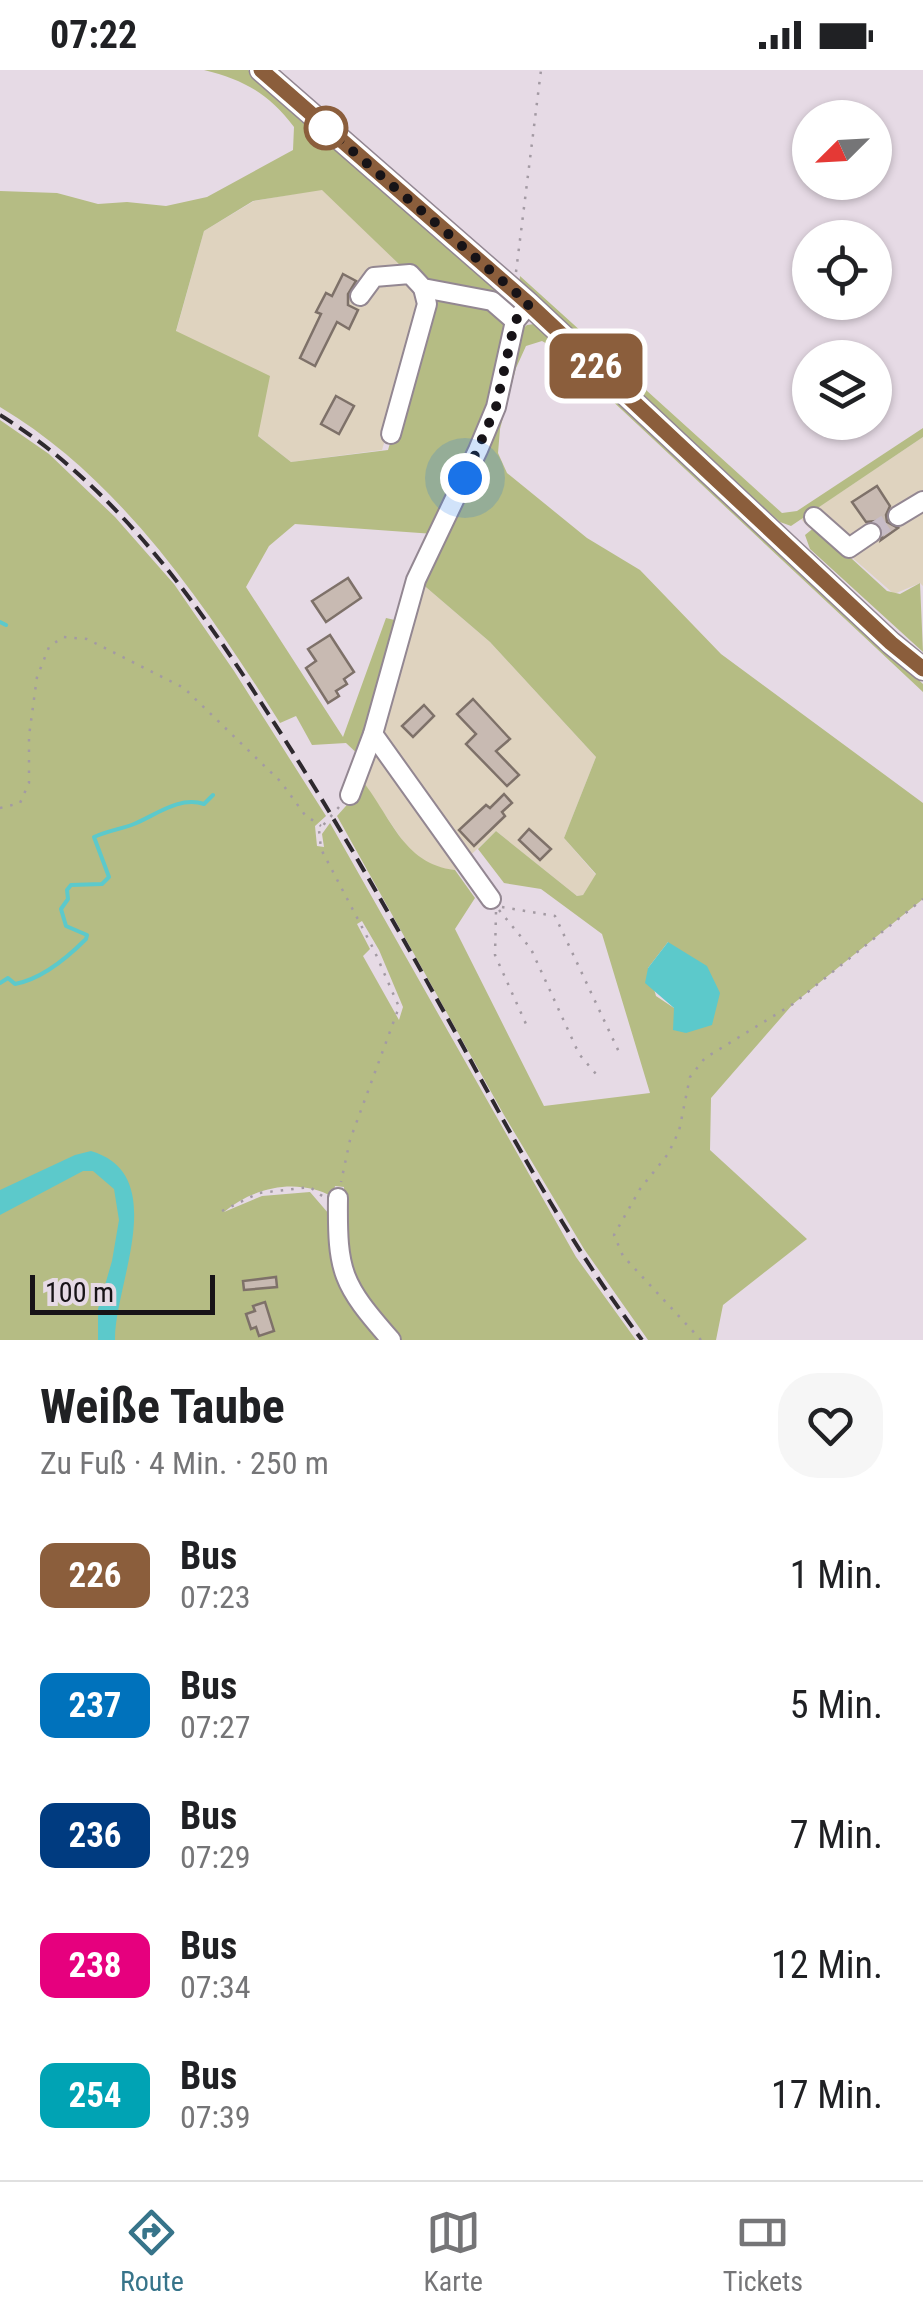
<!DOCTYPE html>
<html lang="de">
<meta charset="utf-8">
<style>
:root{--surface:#fff;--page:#f6f6f6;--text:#202124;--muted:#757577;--line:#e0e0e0;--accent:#37748a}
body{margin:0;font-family:"Roboto Condensed",sans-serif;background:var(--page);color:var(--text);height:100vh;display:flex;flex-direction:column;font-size:38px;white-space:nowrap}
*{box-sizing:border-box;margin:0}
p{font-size:32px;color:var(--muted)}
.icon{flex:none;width:55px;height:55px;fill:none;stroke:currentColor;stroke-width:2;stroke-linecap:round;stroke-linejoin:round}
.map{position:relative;height:1270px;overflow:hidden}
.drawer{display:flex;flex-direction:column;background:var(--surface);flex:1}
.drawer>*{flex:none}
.badge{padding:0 20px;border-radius:15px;font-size:35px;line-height:65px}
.needle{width:65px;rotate:246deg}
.fabs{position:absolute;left:792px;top:30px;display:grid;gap:20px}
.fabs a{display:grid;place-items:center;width:100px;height:100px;border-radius:50%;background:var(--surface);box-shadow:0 2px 8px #0004;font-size:50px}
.scale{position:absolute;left:30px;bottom:25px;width:185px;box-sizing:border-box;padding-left:10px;border:5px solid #171317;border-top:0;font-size:28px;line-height:35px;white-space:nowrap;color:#171317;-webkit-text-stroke:8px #e6dae5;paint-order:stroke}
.you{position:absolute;width:50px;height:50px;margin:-25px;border:8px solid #fff;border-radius:50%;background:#1a73e8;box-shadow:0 0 0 15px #1a73e833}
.map>.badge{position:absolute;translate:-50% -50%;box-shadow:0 0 0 5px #fff}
.round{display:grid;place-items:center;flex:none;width:105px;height:105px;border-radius:40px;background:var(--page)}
.summary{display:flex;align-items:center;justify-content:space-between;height:170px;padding:0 40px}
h1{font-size:48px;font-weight:700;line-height:75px}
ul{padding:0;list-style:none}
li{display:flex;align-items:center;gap:30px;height:130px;padding:0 40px}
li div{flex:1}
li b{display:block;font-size:38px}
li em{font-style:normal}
li .badge{min-width:110px;font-weight:700;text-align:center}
.status{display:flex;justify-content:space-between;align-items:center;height:70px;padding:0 50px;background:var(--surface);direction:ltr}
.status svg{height:28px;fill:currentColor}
.menu{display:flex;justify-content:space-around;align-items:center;height:140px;border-top:2px solid var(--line);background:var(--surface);font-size:28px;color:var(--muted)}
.menu a{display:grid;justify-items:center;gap:5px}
.menu .active{color:var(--accent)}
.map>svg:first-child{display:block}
.commercial{fill:#dfd3bf}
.green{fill:#b5bc84;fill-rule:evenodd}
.water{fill:#5cc9cb}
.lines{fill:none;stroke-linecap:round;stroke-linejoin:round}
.stream{stroke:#5cc9cb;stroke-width:4}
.building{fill:#c8bab2;stroke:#7e7169;stroke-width:2.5}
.minor-tunnel{stroke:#c7bcc6;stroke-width:18;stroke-dasharray:18 9;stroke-linecap:butt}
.minor-casing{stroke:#938792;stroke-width:22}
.major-casing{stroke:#938792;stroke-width:25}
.path{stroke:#a39aa3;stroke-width:2.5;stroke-dasharray:2.5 8;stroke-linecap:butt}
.minor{stroke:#fff;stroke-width:18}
.major{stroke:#fff;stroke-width:20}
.rail{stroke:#2e292e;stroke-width:4;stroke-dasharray:15 8;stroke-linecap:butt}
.line-casing{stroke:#fff;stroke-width:22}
.line{stroke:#8b5e3c;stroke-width:15}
.walk{stroke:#171317;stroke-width:10;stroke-dasharray:0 18}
.stop-dot{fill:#fff;stroke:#8b5e3c;stroke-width:5}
</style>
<div class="status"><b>07:22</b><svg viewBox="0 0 49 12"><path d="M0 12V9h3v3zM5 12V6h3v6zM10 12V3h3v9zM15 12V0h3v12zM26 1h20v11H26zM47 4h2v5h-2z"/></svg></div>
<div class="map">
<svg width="923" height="1270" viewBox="0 0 923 1270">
<rect width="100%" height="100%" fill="#e6dae5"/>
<g class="commercial">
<path d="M322 119 403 198 420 224 422 247 382 380 291 392 257 365 176 262 204 161 254 131Z"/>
<path d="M923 367V516L920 513 894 524 816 456 809 458 801 449Z"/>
<path d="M420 512 490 572 596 687 564 768 596 805 583 825 577 826 496 761 455 800 434 798 409 780 360 708Z"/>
</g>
<g class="green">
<path d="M204 0H248L317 62 315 65 323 72 327 69 497 218 498 225 493 228 424 211 403 198 322 120 253 131 204 161 176 261 270 306 258 366 291 392 388 380 430 237 429 224C456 229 494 227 506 255L489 340 434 464 295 454 269 476 246 517 343 667 386 548 399 551 362 688 346 673 312 675 296 646 280 653C206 536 121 409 0 337V121L57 123 98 134 127 132 166 136 207 127 293 80 294 57C268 23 244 10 204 0Z"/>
<path d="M520 206 782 443 797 441 923 358V367L791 456 780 452 519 215Z"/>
<path d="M534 254 544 257 923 614V622L558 280 542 271 526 276 516 298 500 359 498 383 507 403 587 468 640 500 721 584 923 733V829L793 934 711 1028 710 1080 807 1169 723 1235 716 1270H648L584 1179 504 1045 337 746 353 728 360 708C391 745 402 794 455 800L475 828 455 859 544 1036 650 1023 602 864 541 819 504 813 478 779 496 761 577 826 583 825 596 804 564 768 596 687 490 572 420 512 521 260 527 255ZM668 872 686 963 674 938 656 926 648 898Z"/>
<path d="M0 350 49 384 115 447 174 514 234 601 326 746 315 756 317 776 324 777 322 764 330 753 576 1187 636 1270H396L352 1216 341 1157 344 1117 335 1116 333 1127C299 1108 255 1116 224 1142L262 1126 310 1122 335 1151 339 1203 387 1270H0ZM362 851 379 880 403 937 399 950 363 886 370 879 357 854Z"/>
<path d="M816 456 887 521 900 524 920 513 923 582 810 479 805 465Z"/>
</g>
<g class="water">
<path d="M668 872 707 896 720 923 712 955 686 963 673 960 674 938 645 913 648 898Z"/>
<path d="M91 1081C172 1105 114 1215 115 1270H98V1239L112 1191 119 1150 114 1119 93 1101H83L0 1145V1120L75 1085Z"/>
</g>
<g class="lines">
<g class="stream">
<path d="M0 552 6 555"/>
<path d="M0 913 8 908 15 914C42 909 67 888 86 869L87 865 66 856 61 839 68 829 67 820 71 815 102 814 109 807 94 767C107 761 121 759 134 754 156 745 179 726 204 734L213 725"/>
</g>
</g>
<g class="building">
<path d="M343 204 356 211 348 224V235L358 240 349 259 337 252 315 296 300 288 321 244 316 242 326 223 332 226Z"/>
<path d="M336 326 354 336 339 364 321 354Z"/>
<path d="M877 416 890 436 886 445 887 452 898 458 881 470 883 463 881 455 876 451 866 452 852 432Z"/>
<path d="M348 508 361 528 326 552 312 531Z"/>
<path d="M330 565 354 602 344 609 347 614 336 621 339 626 328 633 306 598 316 591 308 579Z"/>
<path d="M473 629 510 669 496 681 519 705 507 716 466 674 476 664 457 644Z"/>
<path d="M424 635 434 646 413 667 402 656Z"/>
<path d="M504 724 512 733 502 742 505 746 474 776 459 760 486 735 490 738Z"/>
<path d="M529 759 551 779 540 790 519 770Z"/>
<path d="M276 1207 277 1217 244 1220 243 1211Z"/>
<path d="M265 1232 274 1261 259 1266 256 1257 251 1259 246 1244 255 1241 253 1236Z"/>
</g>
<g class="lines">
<path class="minor-tunnel" d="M871 463 898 446"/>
<g class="minor-casing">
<g id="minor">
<path d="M360 226 374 207 410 204 423 218 492 231 515 251"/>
<path d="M391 364 427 234 423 218"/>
<path d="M898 446 923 431"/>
<path d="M814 447 849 478 871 463"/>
<path d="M373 664 491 829"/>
<path d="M350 725 373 664 416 510 478 380 496 337 515 251 529 234"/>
<path d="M338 1128C337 1203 342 1214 391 1270"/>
</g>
</g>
<g class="major-casing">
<path id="major" d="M261 0 529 234 891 573 923 599"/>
</g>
<g class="path">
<path d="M516 202 541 0"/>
<path d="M339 737 319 760 321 779 374 880 399 937 350 1070 341 1112"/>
<path d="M0 738 20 733 29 713V666L37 607 49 577 63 567 87 569 184 618 281 712 305 745 321 756"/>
<path d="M502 837 555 846 619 982"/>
<path d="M499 840 531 879 579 984 596 1004"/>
<path d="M496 842 495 885 526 954"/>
<path d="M222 1141 259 1123 310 1117 325 1128"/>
<path d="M701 1270 623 1186 614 1165 640 1119 668 1084 679 1061 690 1007 705 988 793 934 923 829"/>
</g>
<use href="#minor" class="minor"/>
<use href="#major" class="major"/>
<path class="rail" d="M0 345C113 415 192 525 262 634 331 740 393 850 454 960 513 1068 568 1172 642 1270"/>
</g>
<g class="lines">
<g class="line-casing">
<path id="line" d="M261 0 529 234 891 573 923 599"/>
</g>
<use href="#line" class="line"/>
<path class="walk" d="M326 58 529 234 515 251 496 337 465 408"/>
</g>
<circle class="stop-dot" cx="326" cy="58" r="20"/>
</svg>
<div class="fabs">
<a><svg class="needle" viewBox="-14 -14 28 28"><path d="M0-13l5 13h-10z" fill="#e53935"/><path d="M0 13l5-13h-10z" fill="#757577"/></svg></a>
<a><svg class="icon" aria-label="locate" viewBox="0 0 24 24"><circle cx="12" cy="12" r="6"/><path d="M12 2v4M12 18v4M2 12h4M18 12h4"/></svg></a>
<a><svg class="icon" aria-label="layers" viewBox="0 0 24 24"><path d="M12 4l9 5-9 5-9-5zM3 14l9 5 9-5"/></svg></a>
</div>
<div class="scale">100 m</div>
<div class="you" style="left:465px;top:408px"></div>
<b class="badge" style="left:596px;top:296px;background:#8b5e3c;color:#fff">226</b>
</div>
<section class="drawer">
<div class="summary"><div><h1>Weiße Taube</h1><p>Zu Fuß · 4 Min. · 250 m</p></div><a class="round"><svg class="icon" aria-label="heart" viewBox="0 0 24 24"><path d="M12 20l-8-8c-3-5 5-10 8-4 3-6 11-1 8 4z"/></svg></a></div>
<ul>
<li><span class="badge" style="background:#8b5e3c;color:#fff">226</span><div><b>Bus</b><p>07:23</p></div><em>1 Min.</em></li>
<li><span class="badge" style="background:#0072bc;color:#fff">237</span><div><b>Bus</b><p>07:27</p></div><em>5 Min.</em></li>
<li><span class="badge" style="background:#003b80;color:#fff">236</span><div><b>Bus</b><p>07:29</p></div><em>7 Min.</em></li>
<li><span class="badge" style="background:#e6007e;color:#fff">238</span><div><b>Bus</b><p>07:34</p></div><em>12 Min.</em></li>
<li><span class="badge" style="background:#00a3b4;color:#fff">254</span><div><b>Bus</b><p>07:39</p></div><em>17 Min.</em></li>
</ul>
</section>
<nav class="menu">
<a class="active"><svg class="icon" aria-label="directions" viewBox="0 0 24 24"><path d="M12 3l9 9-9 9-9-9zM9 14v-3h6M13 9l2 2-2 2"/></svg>Route</a>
<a><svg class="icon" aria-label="map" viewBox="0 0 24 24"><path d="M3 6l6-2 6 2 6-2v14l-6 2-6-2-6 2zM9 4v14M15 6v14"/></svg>Karte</a>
<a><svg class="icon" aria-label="tickets" viewBox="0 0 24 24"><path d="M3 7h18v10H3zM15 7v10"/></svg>Tickets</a>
</nav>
